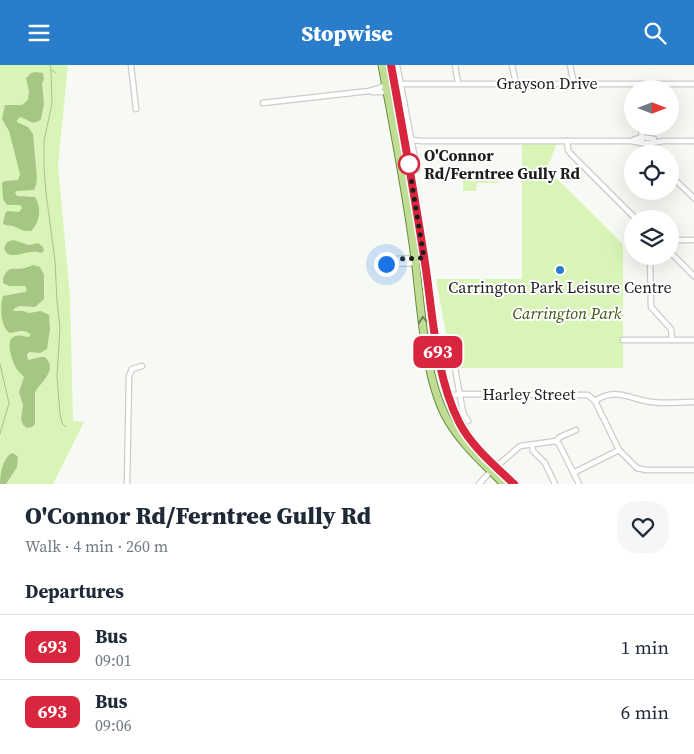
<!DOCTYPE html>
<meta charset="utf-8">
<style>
:root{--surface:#fff;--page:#f6f6f7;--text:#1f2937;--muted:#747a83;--line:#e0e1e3;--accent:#2a7dcb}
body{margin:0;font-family:"Source Serif 4",serif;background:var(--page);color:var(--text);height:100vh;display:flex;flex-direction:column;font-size:19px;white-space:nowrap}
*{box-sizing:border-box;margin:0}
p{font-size:16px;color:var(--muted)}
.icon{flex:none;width:28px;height:28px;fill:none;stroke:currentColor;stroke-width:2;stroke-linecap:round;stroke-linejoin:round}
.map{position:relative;height:419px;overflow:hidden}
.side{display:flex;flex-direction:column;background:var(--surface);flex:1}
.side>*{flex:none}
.badge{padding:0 10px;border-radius:8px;font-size:18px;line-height:32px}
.needle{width:32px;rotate:90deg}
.buttons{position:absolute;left:624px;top:15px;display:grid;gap:10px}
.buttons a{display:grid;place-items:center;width:55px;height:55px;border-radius:50%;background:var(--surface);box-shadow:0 5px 20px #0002;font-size:25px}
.you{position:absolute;width:25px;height:25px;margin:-12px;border:4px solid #fff;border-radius:50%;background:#1a73e8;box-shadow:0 0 0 8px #1a73e833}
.map>.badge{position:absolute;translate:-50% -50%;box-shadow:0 0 0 2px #fff}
h2{padding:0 25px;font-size:19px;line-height:45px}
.round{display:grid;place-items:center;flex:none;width:52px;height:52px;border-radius:20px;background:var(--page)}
.headline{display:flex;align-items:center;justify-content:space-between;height:85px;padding:0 25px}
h1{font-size:24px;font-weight:800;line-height:38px}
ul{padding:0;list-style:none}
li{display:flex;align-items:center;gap:15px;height:65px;padding:0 25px;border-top:1px solid var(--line)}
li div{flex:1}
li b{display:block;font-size:19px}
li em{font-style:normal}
li .badge{min-width:55px;font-weight:700;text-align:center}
header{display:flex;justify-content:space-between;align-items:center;height:65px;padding:0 25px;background:var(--accent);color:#fff;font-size:22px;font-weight:800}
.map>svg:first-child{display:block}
.green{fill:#d8f5b7}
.water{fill:#a7c585}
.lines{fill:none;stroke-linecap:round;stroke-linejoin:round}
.stream{stroke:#a7c585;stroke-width:1}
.street-casing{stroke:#cbcec8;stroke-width:7}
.primary-casing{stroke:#6b8c3c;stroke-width:9}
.street{stroke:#fff;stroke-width:4.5}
.primary{stroke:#bfdd95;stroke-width:7}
.oneway{stroke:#6e7e58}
.line-casing{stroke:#fff;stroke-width:11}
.line{stroke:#d7263d;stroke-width:8}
.walk{stroke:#1d1e1c;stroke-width:5;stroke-dasharray:0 9}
.stop-dot{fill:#fff;stroke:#d7263d;stroke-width:2.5}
.poi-dot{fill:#2a7dcb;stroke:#fff;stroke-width:2}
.labels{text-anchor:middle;stroke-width:4;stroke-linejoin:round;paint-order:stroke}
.street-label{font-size:16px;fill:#1d1e1c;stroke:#fff}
.stop-label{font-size:16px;font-weight:bold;fill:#1d1e1c;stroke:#fff;text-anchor:start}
.poi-label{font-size:16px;fill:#1d1e1c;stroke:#fff}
.park-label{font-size:16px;font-style:italic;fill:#38520d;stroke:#fff}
</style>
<header><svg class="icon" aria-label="menu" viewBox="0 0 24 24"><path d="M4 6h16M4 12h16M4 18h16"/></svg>Stopwise<svg class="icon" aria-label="search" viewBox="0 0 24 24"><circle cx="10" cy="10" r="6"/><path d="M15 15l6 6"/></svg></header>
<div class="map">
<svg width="694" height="419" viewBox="0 0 694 419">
<rect width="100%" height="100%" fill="#f7faf4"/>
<g class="green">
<path d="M0 0H68L58 101 70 231 73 356 84 357 53 419H0Z"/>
<path d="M558 75 547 104 623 179V303H459L451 296 436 214H522V76Z"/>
<path d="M468 110H498V118H477L476 126H463V114Z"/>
</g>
<g class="water">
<path d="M35 7 43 8 44 14 42 19 44 39 41 54C33 62 28 54 20 52L17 55V57L28 62 33 69 37 113 36 120 34 125 17 126 15 127 17 131 35 132C42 143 40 157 31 166H24L13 161 5 160 3 158 5 149 7 146 19 147 22 143 20 140H7L3 134 2 118 5 116 18 115 20 109 9 66 2 54 5 40H22L28 35 29 26 26 13 31 8Z"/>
<path d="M13 175 29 180 38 178 43 182 44 186 41 188C27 182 9 199 4 183L7 177Z"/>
<path d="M33 200 40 202 44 210V234L35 242 20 241 15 243 13 246H23L29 248 41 246 49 250 50 264 47 284 40 288 29 287 27 290 28 295 40 292H45C58 305 42 316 35 327V359L32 362 27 363 23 360 21 354 23 340 19 327 24 312C21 308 18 307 16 303 9 288 2 264 28 272L31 270C24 263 18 267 10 268 0 262 0 241 3 231L25 227 27 225 25 221H9L3 218V213C10 199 12 206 25 203 28 202 31 201 33 200Z"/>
<path d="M13 388 18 392 17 402 6 419H0C0 409 3 391 13 388Z"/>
</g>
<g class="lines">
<g class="stream">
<path d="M50 0 51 5 56 8"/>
<path d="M51 5 52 38 44 76V103L46 128 55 196 57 236 60 263 57 311 60 349 62 358 66 362"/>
<path d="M0 299 9 338 0 369"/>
</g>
<g class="street-casing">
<g id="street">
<path d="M131 0 136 44"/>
<path d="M397 0 417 104"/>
<path d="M455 0 458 18"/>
<path d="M512 0 516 18"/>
<path d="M570 0 574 19"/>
<path d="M401 19H694"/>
<path d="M372 27H387"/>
<path d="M263 38 369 26 380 23 385 19"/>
<path d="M641 61 642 75"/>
<path d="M633 75 641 72 654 74"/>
<path d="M396 76 405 74 421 76H631L647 79 663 76H694"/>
<path d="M567 76 568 85 571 89 636 154"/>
<path d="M647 78V85L649 89"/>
<path d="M670 110 694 133"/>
<path d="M670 178 675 175H694"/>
<path d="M670 187 694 211"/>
<path d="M650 191 651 242 671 264 672 275"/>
<path d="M386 199 394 194 424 193"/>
<path d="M388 199 417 198"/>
<path d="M623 275H694"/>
<path d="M455 303 463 348 468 356"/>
<path d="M449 331 460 329 588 330 595 336 619 385 637 403 646 405H694"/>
<path d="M595 336C615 322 630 334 651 337 665 339 680 337 694 337"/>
<path d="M556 376 560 372 576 365"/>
<path d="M532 380 533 386 545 398 555 419"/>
<path d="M595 397 619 385"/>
<path d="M496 402 520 381 556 376 559 379 579 419"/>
<path d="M573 408 593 398"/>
<path d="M127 419 129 311 132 304 142 301"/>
<path d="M479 419 491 406"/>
</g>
</g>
<g class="primary-casing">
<g id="primary">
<path d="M382 0C393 60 405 119 413 179 421 231 422 304 445 350 459 377 483 398 504 419"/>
<path d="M391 0C403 65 414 129 424 194 433 248 434 308 459 357 472 381 494 400 514 419"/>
</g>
</g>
<use href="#street" class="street"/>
<use href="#primary" class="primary"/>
</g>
<defs><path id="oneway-chevron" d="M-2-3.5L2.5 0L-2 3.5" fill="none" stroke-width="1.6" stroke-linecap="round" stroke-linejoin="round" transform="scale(1.25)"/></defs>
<use class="oneway" href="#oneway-chevron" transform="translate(423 255) rotate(-97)"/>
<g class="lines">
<g class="line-casing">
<path id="line" d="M391 0C403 66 415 132 425 198 433 250 435 309 459 357 471 381 494 400 514 419"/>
</g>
<use href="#line" class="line"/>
<path class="walk" d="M386 199 394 194 424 193 408 95 409 99"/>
</g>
<circle class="stop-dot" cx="409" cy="99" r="10"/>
<circle class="poi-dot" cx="560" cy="205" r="5"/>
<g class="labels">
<g class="street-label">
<text x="547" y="24">Grayson Drive</text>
<text x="529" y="335">Harley Street</text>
</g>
<g class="stop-label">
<text x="424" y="96">O'Connor<tspan x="424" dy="18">Rd/Ferntree Gully Rd</tspan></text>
</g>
<g class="poi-label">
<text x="560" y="228">Carrington Park Leisure Centre</text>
</g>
<g class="park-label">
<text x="567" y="254">Carrington Park</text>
</g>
</g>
</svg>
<div class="buttons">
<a><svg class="needle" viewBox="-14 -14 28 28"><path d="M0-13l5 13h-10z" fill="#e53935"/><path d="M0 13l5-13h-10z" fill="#747a83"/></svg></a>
<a><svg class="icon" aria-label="locate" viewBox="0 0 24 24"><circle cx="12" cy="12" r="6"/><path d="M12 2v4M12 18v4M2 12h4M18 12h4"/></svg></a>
<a><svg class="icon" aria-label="layers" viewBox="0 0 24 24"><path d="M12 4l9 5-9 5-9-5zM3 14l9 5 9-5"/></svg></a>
</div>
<div class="you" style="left:386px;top:199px"></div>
<b class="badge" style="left:438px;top:287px;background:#d7263d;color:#fff">693</b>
</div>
<section class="side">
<div class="headline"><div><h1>O'Connor Rd/Ferntree Gully Rd</h1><p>Walk · 4 min · 260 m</p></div><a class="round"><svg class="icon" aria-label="heart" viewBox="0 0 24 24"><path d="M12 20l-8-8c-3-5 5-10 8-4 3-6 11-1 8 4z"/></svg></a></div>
<h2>Departures</h2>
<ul>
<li><span class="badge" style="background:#d7263d;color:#fff">693</span><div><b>Bus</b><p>09:01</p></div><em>1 min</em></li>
<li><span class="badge" style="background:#d7263d;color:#fff">693</span><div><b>Bus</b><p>09:06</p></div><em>6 min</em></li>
</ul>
</section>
